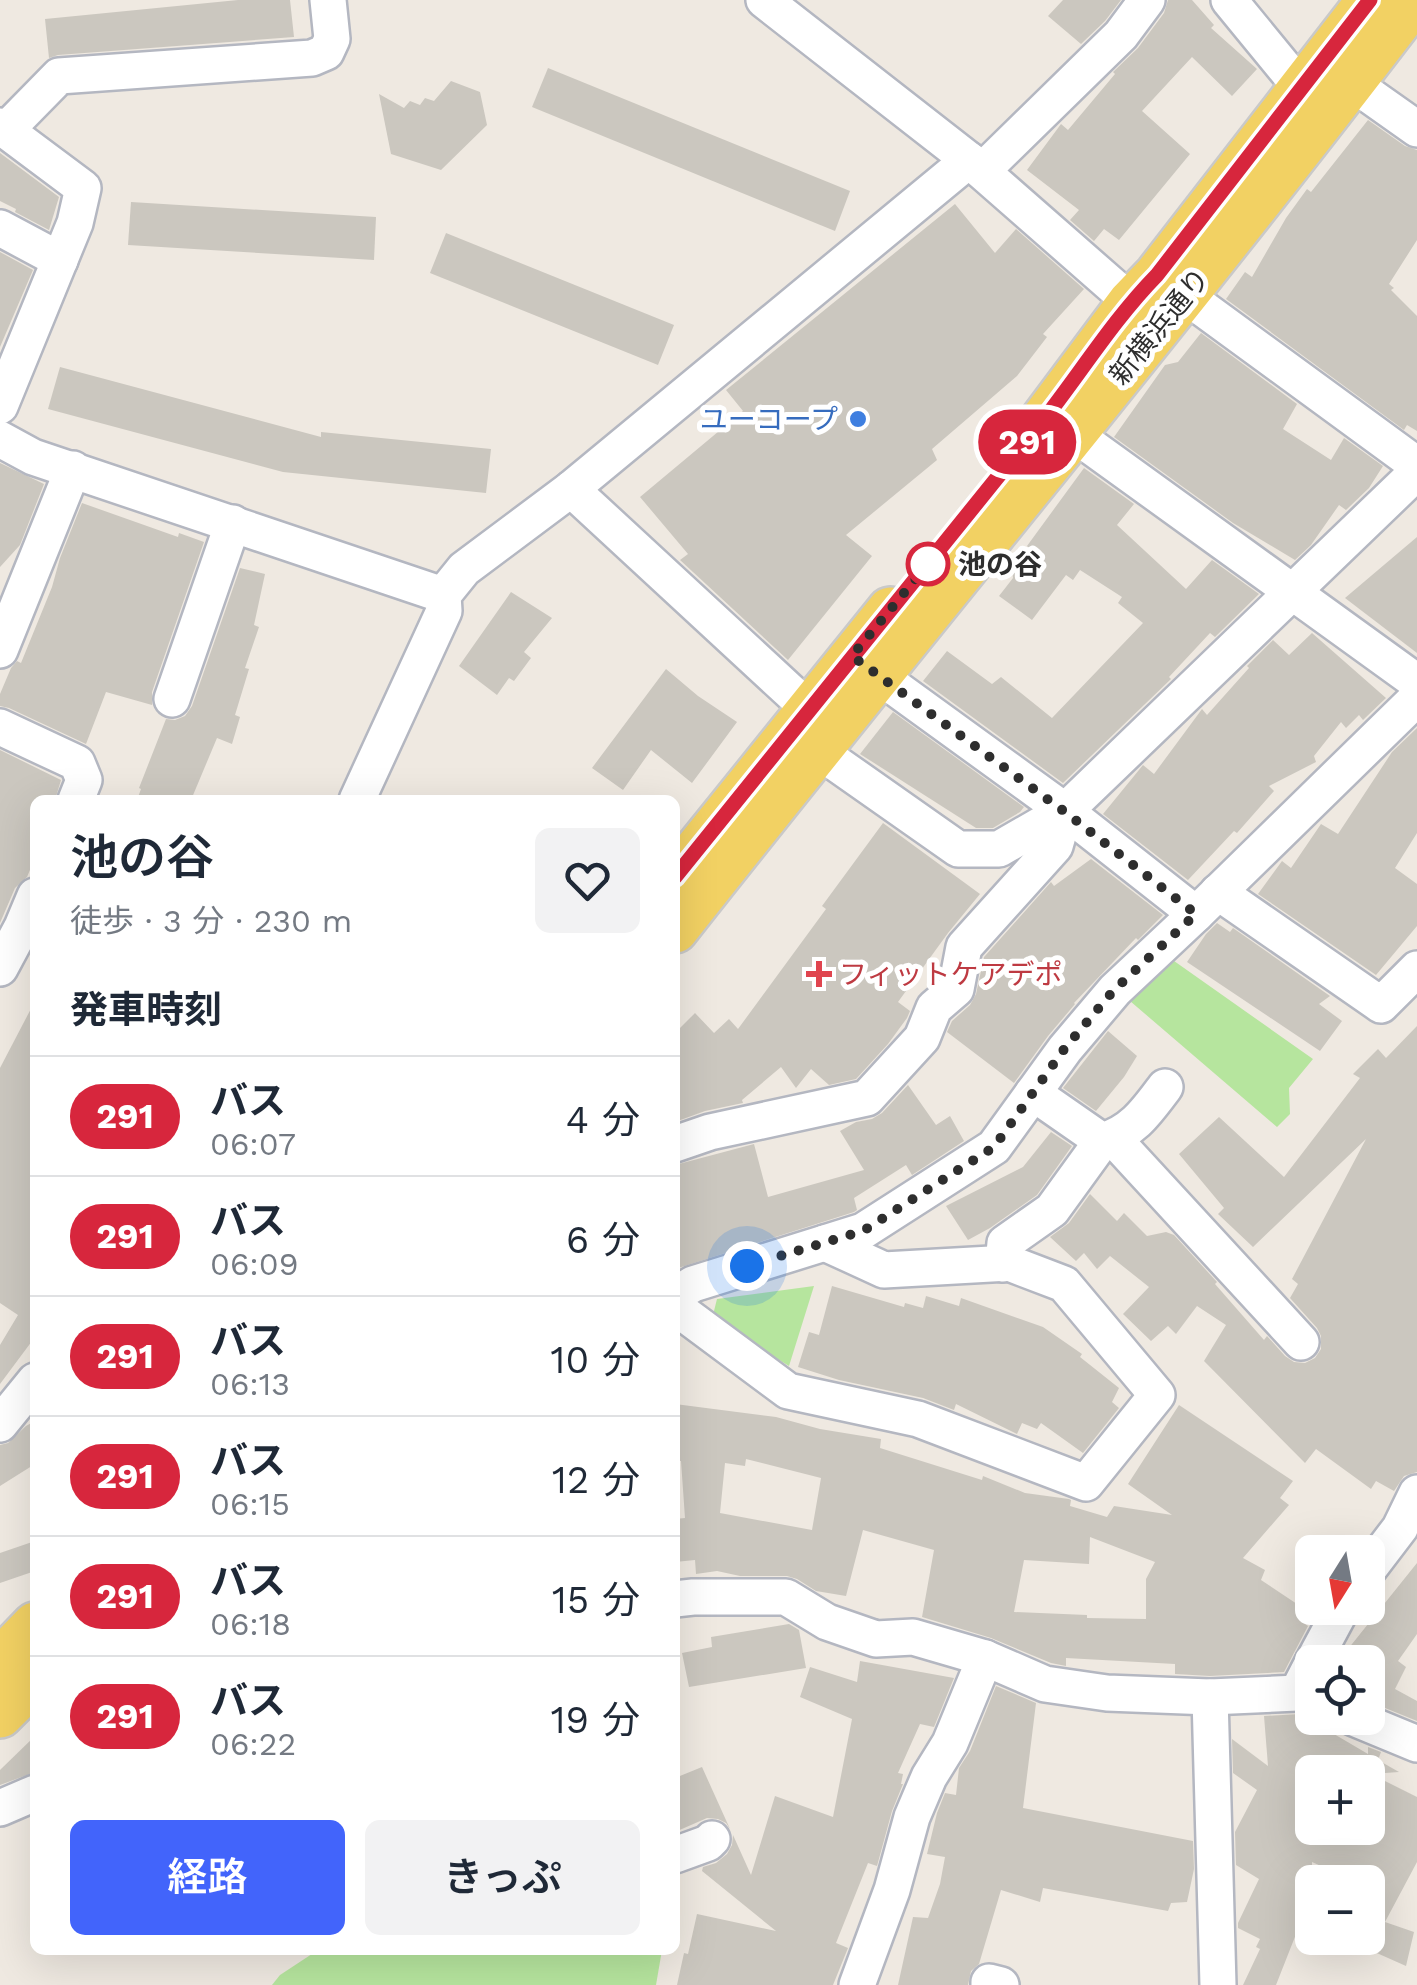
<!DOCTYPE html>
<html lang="ja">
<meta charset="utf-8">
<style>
:root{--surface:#fff;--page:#f2f2f3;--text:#1f2937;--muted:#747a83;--line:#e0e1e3;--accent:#4264fb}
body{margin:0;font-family:"Work Sans","Noto Sans JP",sans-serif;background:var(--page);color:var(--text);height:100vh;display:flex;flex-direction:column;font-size:38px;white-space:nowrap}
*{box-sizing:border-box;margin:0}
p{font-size:32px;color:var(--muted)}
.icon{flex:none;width:55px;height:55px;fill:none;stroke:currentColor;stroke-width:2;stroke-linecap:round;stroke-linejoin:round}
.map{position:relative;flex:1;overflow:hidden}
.details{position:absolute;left:30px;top:795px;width:650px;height:1160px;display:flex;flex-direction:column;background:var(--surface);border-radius:15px;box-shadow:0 10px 40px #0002}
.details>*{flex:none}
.badge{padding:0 20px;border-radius:32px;font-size:35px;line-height:65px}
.needle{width:65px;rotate:191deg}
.fabs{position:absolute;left:1295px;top:1535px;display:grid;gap:20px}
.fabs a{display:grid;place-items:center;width:90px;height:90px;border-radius:15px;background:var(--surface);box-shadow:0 10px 40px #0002;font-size:50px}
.you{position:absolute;width:50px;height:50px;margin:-25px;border:8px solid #fff;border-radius:50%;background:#1a73e8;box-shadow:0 0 0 15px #1a73e833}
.map>.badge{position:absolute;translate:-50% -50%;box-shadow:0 0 0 5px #fff}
h2{padding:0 40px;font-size:38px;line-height:90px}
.round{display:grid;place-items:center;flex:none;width:105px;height:105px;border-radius:15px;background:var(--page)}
.headline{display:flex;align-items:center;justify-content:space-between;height:170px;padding:0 40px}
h1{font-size:48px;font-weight:600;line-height:75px}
.primary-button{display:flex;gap:20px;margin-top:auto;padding:20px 40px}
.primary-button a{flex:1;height:115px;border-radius:15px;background:var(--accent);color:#fff;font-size:40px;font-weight:600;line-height:115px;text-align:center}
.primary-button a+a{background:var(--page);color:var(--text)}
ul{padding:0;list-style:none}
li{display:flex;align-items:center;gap:30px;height:120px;padding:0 40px;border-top:2px solid var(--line)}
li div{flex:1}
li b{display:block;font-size:38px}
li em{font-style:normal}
li .badge{min-width:110px;font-weight:700;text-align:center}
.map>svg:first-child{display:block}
.green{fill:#b6e59e}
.building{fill:#cbc7bf;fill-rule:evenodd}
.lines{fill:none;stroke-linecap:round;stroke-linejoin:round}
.minor-casing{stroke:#b4b7c1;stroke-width:40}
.major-casing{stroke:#c9c9c9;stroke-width:50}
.minor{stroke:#fff;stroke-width:35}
.major{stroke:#f2d163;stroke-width:45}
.line-casing{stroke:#fff;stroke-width:22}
.line{stroke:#d7263d;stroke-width:15}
.walk{stroke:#2e2e2e;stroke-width:10;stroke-dasharray:0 18}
.shop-dot{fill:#3f7fe0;stroke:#fff;stroke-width:4}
.stop-dot{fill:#fff;stroke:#d7263d;stroke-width:5}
.health-dot{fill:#e0444e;stroke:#fff;stroke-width:4}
.labels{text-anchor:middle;stroke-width:10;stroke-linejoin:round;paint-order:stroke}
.street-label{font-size:28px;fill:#2e2e2e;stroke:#fff}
.shop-label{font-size:28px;fill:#366cbe;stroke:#fff;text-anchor:end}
.stop-label{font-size:28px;font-weight:bold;fill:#2e2e2e;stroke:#fff;text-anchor:start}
.health-label{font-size:28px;fill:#be3a42;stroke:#fff;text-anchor:start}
</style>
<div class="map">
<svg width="1417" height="1985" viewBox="0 0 1417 1985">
<rect width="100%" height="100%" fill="#efe9e1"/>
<g class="green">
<path d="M1167 956 1313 1059 1289 1088 1290 1114 1277 1127 1130 1001Z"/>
<path d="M814 1286 789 1366 712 1319 717 1299Z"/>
<path d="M318 1950H662L656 1985H272L280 1975Z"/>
</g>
<g class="building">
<path d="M238 0H290L294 37 58 55 49 58 45 19Z"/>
<path d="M1063 0H1121L1105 21 1081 44 1048 16Z"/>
<path d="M1168 0H1192L1214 25 1211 28 1257 69 1232 96 1192 57 1142 111 1190 154 1119 240 1104 229 1094 241 1070 220 1079 210 1027 170 1061 124 1068 130 1115 74 1113 72 1138 48 1164 13Z"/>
<path d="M548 68 850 191 835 231 532 107Z"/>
<path d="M451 81 480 92 487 125 441 170 391 154 379 94 404 108 410 101 420 105 425 98 434 101Z"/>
<path d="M1368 120 1405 146 1417 150V240L1389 284 1394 288 1391 290 1417 316V431L1407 425 1404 430 1226 299 1245 272 1252 277 1286 218 1307 189 1311 192Z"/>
<path d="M0 153 59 197 49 230 15 212 16 209 0 201Z"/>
<path d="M131 202 376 217 374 260 128 245Z"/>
<path d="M955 204 995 253 1016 229 1084 289 1043 334 1047 337 1017 376 932 449 937 460 846 535 872 556 788 660 680 560 688 554 640 497 743 411 726 390Z"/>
<path d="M446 233 674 325 658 365 430 273Z"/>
<path d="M0 252 33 270 0 347Z"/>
<path d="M1201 333 1297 404 1283 429 1331 460 1344 438 1383 466 1369 488 1346 510 1339 505 1311 545 1295 560 1233 523 1114 437 1165 365 1178 362Z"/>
<path d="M60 367 321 437V432L491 449 486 493 283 472 48 409Z"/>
<path d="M0 463 44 484 20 545 0 567Z"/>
<path d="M1084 468 1134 504 1117 525 1186 589 1212 560 1259 594 1215 637 1210 633 1169 677 1171 679 1063 783 923 681 947 651 992 684 1001 677 1052 718 1143 623 1118 603 1122 597 1080 570 1073 580 1066 575 1032 620 999 596 1013 578 1012 569 1029 548 1027 546Z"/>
<path d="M82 503 178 537 179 533 204 542 152 692V705L106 692 86 744 9 708 0 706V694L11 668 17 661 21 663 52 587 60 558Z"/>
<path d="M1417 537V653L1345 598Z"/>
<path d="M240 568 265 574 254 625 259 627 245 668 249 669 235 715 240 717 232 744 217 738 191 800H137L141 789 139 788 166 719 175 720 185 716 192 706Z"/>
<path d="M511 592 552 618 524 652 531 658 514 681 509 678 497 695 459 666Z"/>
<path d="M1312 633 1386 698 1363 720 1359 715 1346 728 1341 722 1314 756 1316 762 1269 786 1274 791 1237 833 1234 831 1188 880 1103 814 1143 765 1154 774 1202 709 1207 715 1249 668 1247 666 1273 640 1289 655Z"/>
<path d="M666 669 698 696 737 722 692 783 651 750 623 790 592 768Z"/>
<path d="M893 712 1024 807 1020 812 993 828H976L860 754Z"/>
<path d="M1417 728V833L1395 868 1417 884V926L1376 975 1258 894 1282 861 1291 868 1321 824 1338 834 1392 752Z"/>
<path d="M0 750 61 780 55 800H35V858L27 877 15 888 0 923Z"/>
<path d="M883 823 980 894 948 933 898 1002 910 1011 907 1018 888 1044 856 1079 829 1085 811 1069 796 1088 781 1067 742 1100 743 1103 705 1111 675 1122V1033L695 1013 714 1033 729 1019 738 1029 826 909 822 906Z"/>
<path d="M1091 859 1163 915 1138 940 1136 938 1074 1003 1075 1004 1048 1036 1014 1083 947 1032 952 1021 970 1005 976 994 984 957 1051 882 1054 886Z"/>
<path d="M1217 923 1230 932 1233 928 1330 996 1319 1004 1342 1021 1320 1051 1187 962 1206 934Z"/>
<path d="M35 1001V1337L0 1384V1345L18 1315 0 1303V1068Z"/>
<path d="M1417 1026V1472L1404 1476 1394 1491 1376 1481 1371 1489 1316 1449 1305 1463 1204 1361 1226 1325 1197 1306 1176 1334 1168 1326 1151 1341 1123 1314 1149 1287 1110 1256 1097 1269 1084 1253 1076 1261 1050 1237 1069 1223 1090 1194 1117 1221 1124 1213 1147 1236 1166 1232 1174 1235 1217 1282 1215 1284 1264 1340 1267 1336 1285 1356 1294 1362 1305 1363 1315 1358 1321 1349V1336L1317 1328 1290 1298 1298 1284 1292 1279 1366 1139 1253 1247 1218 1214 1224 1208 1179 1154 1219 1117 1284 1177 1360 1078 1353 1074 1378 1049 1386 1058Z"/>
<path d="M1108 1031 1137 1056 1124 1077 1096 1111 1063 1088Z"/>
<path d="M908 1085 936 1125 950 1116 964 1141 912 1175 906 1165 854 1198 857 1210 854 1212 675 1269V1165L754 1144 768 1197 864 1170 840 1131 856 1122 872 1119 882 1113Z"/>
<path d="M1051 1132 1072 1146 1037 1195 990 1228 968 1240 946 1206 1023 1167Z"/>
<path d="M832 1286 904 1307 905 1303 923 1308 926 1296 959 1306 961 1298 1043 1327 1082 1354 1080 1357 1119 1388 1112 1402 1119 1408 1083 1453 1041 1423 1037 1429 1022 1423 1017 1434 956 1404 954 1410 923 1398 839 1380 798 1367 809 1332 819 1335Z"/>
<path d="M675 1404 776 1417 820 1429 881 1439 880 1448 982 1480 983 1476 1025 1493 1069 1499 1071 1500 1070 1506 1107 1517 1114 1506 1172 1515 1128 1484 1179 1405 1293 1481 1280 1498 1289 1505 1243 1558 1265 1570 1261 1580 1312 1614 1305 1624 1308 1626 1284 1672 1210 1676 1175 1674V1664L1066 1658V1666L1051 1663 991 1638 922 1617 934 1550 863 1530 846 1596 816 1591 797 1579 787 1576H740L717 1571 696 1574 695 1560 675 1562V1519L685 1518 681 1461H675ZM746 1459 821 1478 812 1530 720 1513 725 1463 745 1466ZM1090 1537 1155 1562 1146 1579V1619L1087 1618V1615L1014 1612 1024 1560 1089 1564Z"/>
<path d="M35 1421V1464L0 1486V1445L8 1443 26 1426Z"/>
<path d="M35 1541V1571L0 1583V1553Z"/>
<path d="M1417 1563V1634L1398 1661 1406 1667 1395 1689 1417 1701V1721L1368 1701V1662H1337L1345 1647 1348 1649Z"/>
<path d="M789 1624 799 1630 806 1668 689 1687 682 1653 712 1647 711 1637Z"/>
<path d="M860 1661 954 1678 934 1727 920 1724 898 1773 903 1774 901 1784H903L892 1811 877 1866 868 1863 836 1943 848 1948 833 1985H677L684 1953 688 1954 697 1914 776 1931 702 1871 703 1867 716 1863 727 1854 732 1845 733 1835 751 1875 775 1796 833 1817 852 1719 800 1697 810 1667 857 1682Z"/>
<path d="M996 1686 1036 1703 1023 1808 1193 1841 1194 1869 1187 1902 1171 1903 1168 1911 1043 1888 1040 1902 1001 1890 979 1964 971 1971 968 1985H898L913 1917 928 1918 940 1884 945 1857 927 1854 937 1813 945 1793 956 1795 959 1768 970 1751Z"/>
<path d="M1300 1714 1368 1754V1747L1381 1752 1378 1760 1399 1772 1371 1774 1417 1797V1862L1385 1922 1414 1932 1406 1966 1370 1950 1368 1955V1882H1357L1312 1862V1924L1302 1919 1276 1985H1243L1260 1949 1256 1947 1260 1939 1238 1928V1923L1259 1879 1236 1865 1235 1832 1257 1790 1233 1773 1232 1739 1268 1766 1264 1716ZM1312 1772H1368V1828H1312Z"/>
<path d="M35 1736V1772L0 1785V1770Z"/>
<path d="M702 1767 730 1829 726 1823 718 1819 707 1818 675 1832V1778Z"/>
</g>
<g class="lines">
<g class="minor-casing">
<g id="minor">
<path d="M764 0 969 160 1131 302 1148 315"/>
<path d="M1229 0 1302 89"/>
<path d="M1352 83 1417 129"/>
<path d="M0 126 83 188 75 223 0 406"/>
<path d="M6 130 59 76 312 58 326 52 332 39 328 0"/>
<path d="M982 171 1121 35 1147 0"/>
<path d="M0 228 60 260"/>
<path d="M1164 280 1417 465"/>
<path d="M1053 419 1417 682"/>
<path d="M0 439 33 457 443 595"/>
<path d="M571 489 809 709"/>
<path d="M0 650 73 469"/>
<path d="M861 663 1065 811 1196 914"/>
<path d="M172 699 233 523"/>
<path d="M0 727 77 763 84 780 76 800"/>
<path d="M817 750 958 849H999L1065 811 1417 472"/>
<path d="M357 800 444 611 443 595 464 569 571 489 969 160"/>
<path d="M1218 892 1381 1005 1417 969"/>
<path d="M0 968 22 927 35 896"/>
<path d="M1033 1093 1102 1141C1133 1132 1147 1111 1165 1087"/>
<path d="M1113 1138 1301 1342"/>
<path d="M675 1144 710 1132 867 1098 922 1038 934 1008 956 989 964 947 1055 846 1065 811"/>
<path d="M1003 1264 1005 1243 1052 1210 1102 1141"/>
<path d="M675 1295 693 1284 863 1231 994 1147 1065 1049 1115 990 1196 914 1417 698"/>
<path d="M675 1307 788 1391 918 1419 1086 1483 1157 1395 1064 1284 1009 1263 884 1270 825 1243"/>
<path d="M0 1424 35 1381"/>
<path d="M1368 1570 1400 1528 1417 1493"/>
<path d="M675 1599 693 1597H786L827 1622 876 1639 913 1637 985 1658 1045 1684 1107 1693 1210 1697 1297 1693 1312 1664"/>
<path d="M1313 1662 1342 1608"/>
<path d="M1210 1697 1218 1985"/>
<path d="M1354 1718 1417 1744"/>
<path d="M0 1808 35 1793"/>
<path d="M675 1855 708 1843 712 1839"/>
<path d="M857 1985 892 1890 912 1817 929 1777 950 1743 985 1658"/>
<path d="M989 1985V1982L1001 1985"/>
</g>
</g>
<g class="major-casing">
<g id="major">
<path d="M1025 444 1131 302 1157 275 1370 0"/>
<path d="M675 877 890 610"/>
<path d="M675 930C920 619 1175 315 1415 0"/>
<path d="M0 1661 35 1625"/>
<path d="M0 1715 35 1680"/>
</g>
</g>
<use href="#minor" class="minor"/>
<use href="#major" class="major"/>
</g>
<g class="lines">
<g class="line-casing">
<path id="line" d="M675 877C793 730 911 583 1030 437 1074 384 1109 324 1157 275L1370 0"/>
</g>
<use href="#line" class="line"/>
<path class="walk" d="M747 1266 863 1231 994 1147 1065 1048 1114 990 1196 914 1065 812 852 656 928 564"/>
</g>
<circle class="shop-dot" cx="858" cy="419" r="10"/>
<circle class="stop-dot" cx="928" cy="564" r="20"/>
<path class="health-dot" d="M814 959h10v10h10v10h-10v10h-10v-10h-10v-10h10z"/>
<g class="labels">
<g class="street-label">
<text transform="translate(1159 326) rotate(-51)" y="10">新横浜通り</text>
</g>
<g class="shop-label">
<text x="838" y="429">ユーコープ</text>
</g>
<g class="stop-label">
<text x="958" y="574">池の谷</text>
</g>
<g class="health-label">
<text x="839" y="984">フィットケアデポ</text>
</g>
</g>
</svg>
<div class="fabs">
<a><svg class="needle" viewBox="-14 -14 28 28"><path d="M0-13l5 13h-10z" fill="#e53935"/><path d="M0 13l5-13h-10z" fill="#747a83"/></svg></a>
<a><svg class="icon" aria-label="locate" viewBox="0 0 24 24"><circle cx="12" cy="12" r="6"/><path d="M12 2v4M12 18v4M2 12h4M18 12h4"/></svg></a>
<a>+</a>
<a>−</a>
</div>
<div class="you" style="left:747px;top:1266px"></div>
<b class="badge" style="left:1027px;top:442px;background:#d7263d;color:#fff">291</b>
<section class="details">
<div class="headline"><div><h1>池の谷</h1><p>徒歩 · 3 分 · 230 m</p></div><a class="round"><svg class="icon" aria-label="heart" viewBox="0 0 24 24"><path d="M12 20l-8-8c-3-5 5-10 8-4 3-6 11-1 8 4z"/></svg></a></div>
<h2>発車時刻</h2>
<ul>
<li><span class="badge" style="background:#d7263d;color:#fff">291</span><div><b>バス</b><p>06:07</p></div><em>4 分</em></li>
<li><span class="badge" style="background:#d7263d;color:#fff">291</span><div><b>バス</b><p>06:09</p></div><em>6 分</em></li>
<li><span class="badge" style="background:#d7263d;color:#fff">291</span><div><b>バス</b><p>06:13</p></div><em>10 分</em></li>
<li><span class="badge" style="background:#d7263d;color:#fff">291</span><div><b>バス</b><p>06:15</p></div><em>12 分</em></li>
<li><span class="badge" style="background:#d7263d;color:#fff">291</span><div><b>バス</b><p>06:18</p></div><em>15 分</em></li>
<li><span class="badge" style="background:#d7263d;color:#fff">291</span><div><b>バス</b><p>06:22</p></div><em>19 分</em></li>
</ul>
<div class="primary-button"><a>経路</a><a>きっぷ</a></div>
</section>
</div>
